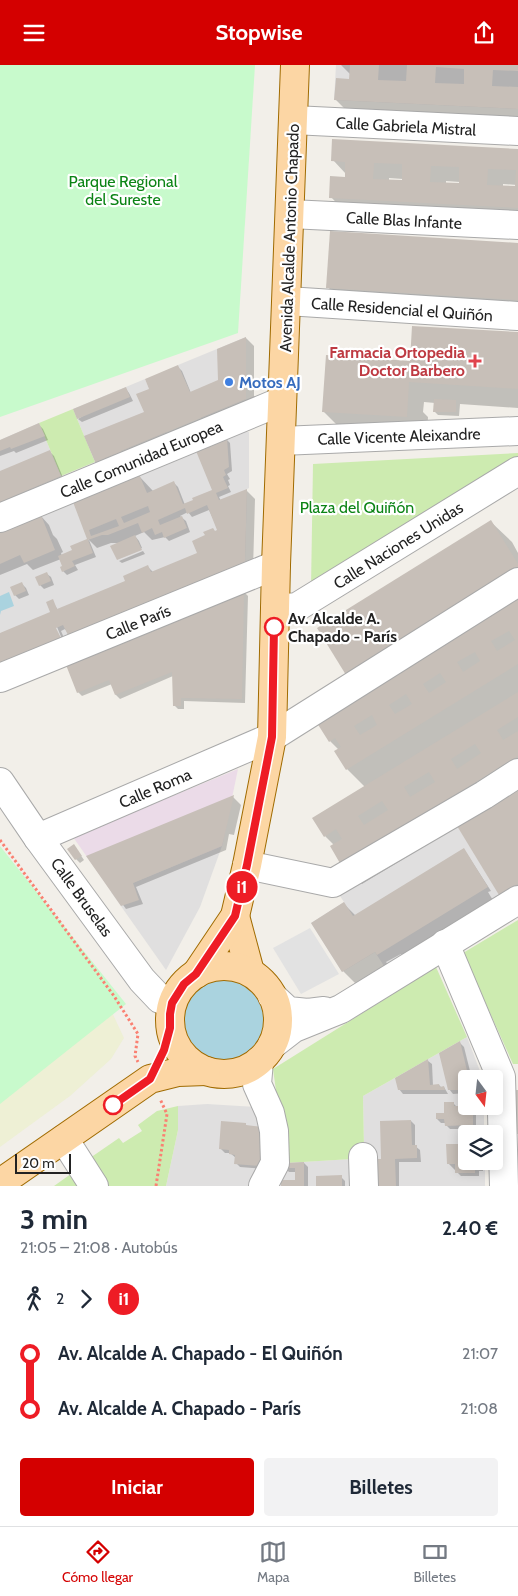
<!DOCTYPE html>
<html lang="es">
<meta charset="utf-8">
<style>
:root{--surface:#fff;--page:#f2f2f3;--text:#1f2937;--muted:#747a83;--line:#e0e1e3;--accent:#d40000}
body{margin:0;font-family:Cabin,sans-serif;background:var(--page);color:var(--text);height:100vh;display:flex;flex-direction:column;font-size:19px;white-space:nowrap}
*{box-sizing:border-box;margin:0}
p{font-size:16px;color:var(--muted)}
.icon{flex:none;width:28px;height:28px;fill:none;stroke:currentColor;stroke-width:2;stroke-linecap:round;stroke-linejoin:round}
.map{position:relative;height:1121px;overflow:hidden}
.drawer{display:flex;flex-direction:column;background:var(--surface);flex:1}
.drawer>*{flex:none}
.badge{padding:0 10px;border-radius:16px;font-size:18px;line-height:32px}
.needle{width:32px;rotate:165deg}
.buttons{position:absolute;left:458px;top:1005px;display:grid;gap:10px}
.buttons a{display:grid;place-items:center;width:45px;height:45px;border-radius:5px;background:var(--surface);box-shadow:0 2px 12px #0003;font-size:25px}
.scale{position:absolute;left:15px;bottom:12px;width:56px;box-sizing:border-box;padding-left:5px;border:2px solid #222;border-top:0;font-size:14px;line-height:18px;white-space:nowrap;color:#222;-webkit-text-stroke:4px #fff;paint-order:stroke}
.map>.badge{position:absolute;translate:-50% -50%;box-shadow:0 0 0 2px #fff}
.legs{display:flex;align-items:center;gap:8px;height:55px;padding:0 20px;font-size:16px}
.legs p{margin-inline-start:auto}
.head{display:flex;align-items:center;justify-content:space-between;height:85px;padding:0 20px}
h1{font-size:28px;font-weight:700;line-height:38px}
.action{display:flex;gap:10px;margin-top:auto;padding:10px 20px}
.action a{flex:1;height:58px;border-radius:5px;background:var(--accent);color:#fff;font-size:20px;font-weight:700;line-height:58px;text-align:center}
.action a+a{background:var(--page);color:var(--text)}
ul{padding:0 20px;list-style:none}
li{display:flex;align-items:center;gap:18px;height:55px;font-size:19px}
li i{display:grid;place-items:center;width:8px;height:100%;margin:0 6px;background:currentColor}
li i::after{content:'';width:12px;height:12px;margin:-6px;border:4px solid;border-radius:50%;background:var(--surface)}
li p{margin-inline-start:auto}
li:first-child i{background:linear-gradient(#0000 50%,currentColor 0)}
li:last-child i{background:linear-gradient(currentColor 50%,#0000 0)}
header{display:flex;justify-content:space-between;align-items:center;height:65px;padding:0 20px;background:var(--accent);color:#fff;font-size:22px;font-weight:700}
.tabs{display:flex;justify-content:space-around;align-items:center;height:70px;border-top:1px solid var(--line);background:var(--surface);font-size:14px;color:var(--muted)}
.tabs a{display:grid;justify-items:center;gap:2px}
.tabs .selected{color:var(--accent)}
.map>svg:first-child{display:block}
.residential{fill:#e0dfdf}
.industrial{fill:#ebdbe8}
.farmland{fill:#eef0d5}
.grass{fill:#cdebb0}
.park{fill:#c8facc}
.parking{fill:#e2e2e2}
.water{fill:#aad3df}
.shadow{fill:#0003;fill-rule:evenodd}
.building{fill:#c7bfb8;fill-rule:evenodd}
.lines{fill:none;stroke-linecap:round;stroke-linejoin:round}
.minor-casing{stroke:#a9a9a9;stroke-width:30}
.major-casing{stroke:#a06b00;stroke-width:30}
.path{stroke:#fa8072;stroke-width:3;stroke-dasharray:2.5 2.5;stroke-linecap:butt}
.minor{stroke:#fff;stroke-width:28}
.major{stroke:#fcd6a4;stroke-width:28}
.line-1-casing{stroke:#fff;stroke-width:11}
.line-1{stroke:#ee1c25;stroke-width:8}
.health-dot{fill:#e0444e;stroke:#fff;stroke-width:2}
.shop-dot{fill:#3f7fe0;stroke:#fff;stroke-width:2}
.stop-1-dot{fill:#fff;stroke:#ee1c25;stroke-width:2.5}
.labels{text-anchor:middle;stroke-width:4.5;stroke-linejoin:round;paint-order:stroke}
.street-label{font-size:16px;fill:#222;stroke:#fff}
.park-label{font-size:16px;fill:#0c8416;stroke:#fff}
.health-label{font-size:16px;font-weight:bold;fill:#be3a42;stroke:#fff;text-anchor:end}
.shop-label{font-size:16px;font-weight:bold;fill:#366cbe;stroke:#fff;text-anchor:start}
.stop-label{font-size:16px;font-weight:bold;fill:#222;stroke:#fff;text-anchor:start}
</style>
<header><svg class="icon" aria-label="menu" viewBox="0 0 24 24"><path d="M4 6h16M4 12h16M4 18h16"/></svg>Stopwise<svg class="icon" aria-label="share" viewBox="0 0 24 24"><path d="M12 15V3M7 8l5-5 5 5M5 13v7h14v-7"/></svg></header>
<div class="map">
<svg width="518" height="1121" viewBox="0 0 518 1121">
<rect width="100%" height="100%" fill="#f2efe9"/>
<g class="residential">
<path d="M336 0H518V44L334 35Z"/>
<path d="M246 272V334L201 353 178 300Z"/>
<path d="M145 314 167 367 95 397 73 344Z"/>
<path d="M39 358 61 411 0 437V375Z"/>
<path d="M243 366 249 367V423L247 424 245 497 0 598V467Z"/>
<path d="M518 717V819L384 901 375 887 342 907 311 858 344 837 338 828Z"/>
<path d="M222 781 200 842 166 905 111 827Z"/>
<path d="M467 972 483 1014H466V1041H484V1069H466V1096H485V1121H372L364 1083 363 1031Z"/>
<path d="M207 1039 257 1042 268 1067 256 1121H166L178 1065V1041Z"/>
<path d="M352 1094V1121H274L286 1098Z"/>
</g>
<path class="industrial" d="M238 704 222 781 111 826 73 772Z"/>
<path class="farmland" d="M0 791 102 926 124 973 111 994 70 1031 0 1082Z"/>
<g class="grass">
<path d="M73 344 95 397 61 411 39 358Z"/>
<path d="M518 388V395L311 523 313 399Z"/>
<path d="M518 855V999H513L463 888Z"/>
<path d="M436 902 467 972 363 1031 364 1083H352V1094L286 1098 273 1004Z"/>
<path d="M178 1041V1065L166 1121H108L90 1093 119 1073 123 1078 142 1066 138 1060 157 1046Z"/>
<path d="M75 1106 85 1121H54Z"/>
</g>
<g class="park">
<path d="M0 0H255L238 268 0 352Z"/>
<path d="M0 781 126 939 0 1039Z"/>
</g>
<path class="parking" d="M310 863 339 909 301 929 273 883Z"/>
<g class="water">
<path d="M9 527 14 541 1 546 0 550V531Z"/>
<circle cx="223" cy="956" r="42"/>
</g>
<g class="shadow">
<path d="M341 0H518V63L356 55 336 35 351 15V10Z"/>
<path d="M518 85V157L346 148 331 132 346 114V109L333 95ZM389 113 403 114V117L389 116ZM446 116 460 117V120L446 119ZM503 119 517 120V122H503Z"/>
<path d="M518 179V253L348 243 328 222Z"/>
<path d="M518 269V343L460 339 459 351 438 350 434 346 435 338 424 337 423 347 428 352 427 372 344 367 324 347 414 297Z"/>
<path d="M246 273 254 281V342L97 399 146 348 150 324 178 302 182 306 191 328 219 316Z"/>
<path d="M126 324 129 328 133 336 82 357 78 354Z"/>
<path d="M39 360 43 364 48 375 16 388 14 386 0 391V376Z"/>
<path d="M226 374 230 378 232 406 227 409 230 414 228 415 230 420 228 421 231 427 219 432 221 436 247 426 255 434 253 505 77 578 65 564 61 566 68 582 0 610V569L51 548 52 536 58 545 127 516 148 502 154 508 199 489 216 467 219 466 209 445 192 452 188 447 180 451 186 456 190 467 169 476 165 472 152 475 144 467 135 471 139 476 142 483 118 493 119 478H111L97 483 89 475 96 492 75 500 78 505 67 510 63 506 64 501 61 494 33 505 27 499 0 510V468L41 451 49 460 53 470 57 474 63 487 61 488 62 491 73 486 72 482 89 475 74 438 139 411 153 426 174 418 178 422 185 440 214 425ZM52 557H55L64 579H62Z"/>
<path d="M50 387 54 391 64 415 0 442V407Z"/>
<path d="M491 457 512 477 518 488V844L516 845 500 829 458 761 362 819 342 799 334 780 325 771 365 722 347 704 339 685 330 676Z"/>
<path d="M143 486 145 489 122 498 119 496Z"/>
<path d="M47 509 51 512 54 520 44 524 40 520Z"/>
<path d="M22 519 26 523 29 530 19 534 15 530Z"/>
<path d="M244 527 248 531 245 638 184 636V644H178L174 640 173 611 120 634 116 630 112 619 82 631 78 627Z"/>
<path d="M233 732 241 740 234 770 229 769 226 785 136 822 143 839 126 844 88 791Z"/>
<path d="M77 785 84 795 80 798 76 794Z"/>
<path d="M467 789 491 826 488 827 500 847 413 901 401 889 386 897 390 902 359 922 343 906 344 839 356 851Z"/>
<path d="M460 978 464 982 472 1014H466V1028L453 1029 449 1024Z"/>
<path d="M428 996 432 999 433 1021 439 1020 442 1023 444 1022 448 1029H403L399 1024 397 1013Z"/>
<path d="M453 1038 457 1042H472L476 1046V1064H450L446 1060V1058H441L437 1054 446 1049Z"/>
<path d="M411 1056 415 1060V1081L420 1085 421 1097H399V1121H373L382 1095Z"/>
<path d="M245 1059 248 1062 265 1104 240 1102 236 1098V1093L230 1088H225L221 1084Z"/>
<path d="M448 1080H466V1096H483V1106H479V1111H461L448 1098Z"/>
<path d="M304 1098 308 1102V1121H283L297 1116V1107H289L285 1103Z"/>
<path d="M341 1112 345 1116V1121H318Z"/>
</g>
<g class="building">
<path d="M350 0H379L378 15 406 16 407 0H518V6L493 5 492 21 518 22V44L334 35 336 13 349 14ZM436 2 464 4V19L435 18Z"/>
<path d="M332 74 518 84V143L329 133 330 111 345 112V97L331 96ZM374 98 402 99V115L373 114ZM431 101 459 102V118L430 117ZM488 104 516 105 515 121 487 120Z"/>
<path d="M330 166 518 178V235L326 223Z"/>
<path d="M412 261 518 267V324L409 317 407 352 322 347 326 290 410 296Z"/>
<path d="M246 272V334L121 386 122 388 116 391 115 389 105 393 106 395 96 399 84 371 144 347 136 329 149 324 145 314 178 300 190 327 218 315 217 284Z"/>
<path d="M126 322 130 332 77 354 73 344Z"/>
<path d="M434 334 456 335V347H433Z"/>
<path d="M39 358 45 371 11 384 10 382 0 386V375Z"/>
<path d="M227 373 229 402 224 405 226 410 223 412 228 423 216 428 219 435 247 424 245 497 68 570 63 560 56 563 61 573 0 598V568L50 547 46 537 53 534 57 544 125 516 123 511 148 500 151 507 197 488 192 476 205 470 203 467 213 463 215 466 217 465 207 440 187 449 185 443 158 455 160 460 182 451 187 463 164 473 162 467 155 470 152 463 142 468 138 458 108 470H102L88 475 93 488 72 496 75 501 62 507 60 502 62 501 58 491 72 485 70 481 87 474 73 437 139 409 147 428 174 416 183 439 193 435 192 433 212 425 196 386ZM148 441 150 447 124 458 121 452ZM116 454 119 461 91 471 89 465Z"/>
<path d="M50 385 61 411 0 437V406Z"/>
<path d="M41 450 55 485 24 498 20 490 0 499V467Z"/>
<path d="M491 455 518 499V504L346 610 317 563Z"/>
<path d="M135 470 142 485 117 495 110 481Z"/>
<path d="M47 507 51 516 39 521 35 512Z"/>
<path d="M22 517 26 526 14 531 10 522Z"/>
<path d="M244 526 242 634 181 633V641H173L172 607 115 630 109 615 77 628 66 600Z"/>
<path d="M518 534V599L346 705 334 686 341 682 335 673 329 677 317 658ZM509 566 515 575 497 586 491 576ZM475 587 480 596 463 607 457 597ZM440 608 446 617 429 628 423 619ZM406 629 412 639 395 649 389 640ZM372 650 377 660 360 670 354 661Z"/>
<path d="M518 627V652L497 665 503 675 518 666V691L341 800 330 781 342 774 336 764 324 772 312 753ZM475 679 481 688 457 704 451 694ZM429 707 435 717 410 732 404 722ZM382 736 388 745 364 760 358 751Z"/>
<path d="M518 717V819L499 830 454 756Z"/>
<path d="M234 730 222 781 133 818 139 835 121 841 86 791Z"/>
<path d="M74 779 82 791 75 795 67 784Z"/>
<path d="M464 783 488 822 377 890 375 887 342 907 311 858 344 837 353 851Z"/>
<path d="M460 976 469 1014H466V1025H448L439 988Z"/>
<path d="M428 994 430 1020 439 1019 440 1022 444 1021 445 1025H398L395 1013Z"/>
<path d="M513 1025H518V1069H515Z"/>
<path d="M444 1037H454V1041H473V1060L445 1061 444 1054H436V1048H444Z"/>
<path d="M411 1055 412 1080H417V1093L395 1094 396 1121H372V1094H381L380 1056Z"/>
<path d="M221 1056 246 1058V1060L263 1062 261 1101 234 1099 235 1090 229 1089V1085L219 1084Z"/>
<path d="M446 1079H466V1096H475V1108H455V1099H447Z"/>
<path d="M304 1097V1121H281V1115H295V1103H283L286 1098Z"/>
<path d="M342 1110V1121H316V1111Z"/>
</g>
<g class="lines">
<g class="minor-casing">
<g id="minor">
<path d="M293 55 518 66"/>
<path d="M290 149 518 160"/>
<path d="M287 236 518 251"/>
<path d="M281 376 518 366"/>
<path d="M0 453 282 336"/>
<path d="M275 544 297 542 518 406"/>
<path d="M0 613 276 500"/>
<path d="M0 717 38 773 142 915 160 934 172 938"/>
<path d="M38 773 272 672 518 517"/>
<path d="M247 800 333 818 484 730 518 708"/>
<path d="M445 879 501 1012 504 1121"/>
<path d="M272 931 288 946 308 948 324 946"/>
<path d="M272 980 294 963 341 944 518 835"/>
<path d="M259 996 257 1019 270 1048 274 1066 275 1098 263 1121"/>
<path d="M64 1074 94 1121"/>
<path d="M363 1092 364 1121"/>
</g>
</g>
<g class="major-casing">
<g id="major">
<path d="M235 851 250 907"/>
<circle cx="224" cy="955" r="54"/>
<path d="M196 909 235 851 247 800 272 672 276 500 295 0"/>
<path d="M0 1118 150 1014 178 1007 206 1006"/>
</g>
</g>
<g class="path">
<path d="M0 775 114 931 138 969 135 991 138 997"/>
<path d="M156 1121 167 1049 160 1034"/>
</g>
<use href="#minor" class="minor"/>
<use href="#major" class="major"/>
</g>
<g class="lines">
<g class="line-1-casing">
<path id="line-1" d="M113 1040 150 1014 164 985 170 963V949L172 938 184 919 196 909 235 851 247 800 272 672 274 562"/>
</g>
<use href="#line-1" class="line-1"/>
</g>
<path class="health-dot" d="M472.5 288.5h5v5h5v5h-5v5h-5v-5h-5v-5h5z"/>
<circle class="shop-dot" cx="229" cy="317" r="5"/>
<g class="stop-1-dot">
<circle cx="274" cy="562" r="9"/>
<circle cx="113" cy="1040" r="9"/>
</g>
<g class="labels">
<g class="street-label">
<text transform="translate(406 61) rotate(3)" y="6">Calle Gabriela Mistral</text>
<text transform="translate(404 155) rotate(3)" y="6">Calle Blas Infante</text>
<text transform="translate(289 173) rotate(-88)" y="6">Avenida Alcalde Antonio Chapado</text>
<text transform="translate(402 244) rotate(4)" y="6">Calle Residencial el Quiñón</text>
<text transform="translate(399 371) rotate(-2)" y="6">Calle Vicente Aleixandre</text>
<text transform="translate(141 394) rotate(-23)" y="6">Calle Comunidad Europea</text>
<text transform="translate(398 480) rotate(-32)" y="6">Calle Naciones Unidas</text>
<text transform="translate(138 557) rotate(-22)" y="6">Calle París</text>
<text transform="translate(155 723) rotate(-23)" y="6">Calle Roma</text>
<text transform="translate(82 832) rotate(54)" y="6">Calle Bruselas</text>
</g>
<g class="park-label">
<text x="123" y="122">Parque Regional<tspan x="123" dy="18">del Sureste</tspan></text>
<text x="357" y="448">Plaza del Quiñón</text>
</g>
<g class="health-label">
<text x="465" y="293">Farmacia Ortopedia<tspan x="465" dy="18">Doctor Barbero</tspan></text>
</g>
<g class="shop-label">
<text x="239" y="323">Motos AJ</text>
</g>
<g class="stop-label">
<text x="288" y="559">Av. Alcalde A.<tspan x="288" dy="18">Chapado - París</tspan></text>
</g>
</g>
</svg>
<div class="buttons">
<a><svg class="needle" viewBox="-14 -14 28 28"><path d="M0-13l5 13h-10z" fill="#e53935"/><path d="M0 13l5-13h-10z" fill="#747a83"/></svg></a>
<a><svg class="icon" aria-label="layers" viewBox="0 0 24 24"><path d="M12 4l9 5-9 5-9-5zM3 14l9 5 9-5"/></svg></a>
</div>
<div class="scale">20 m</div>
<b class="badge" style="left:242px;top:822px;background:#ee1c25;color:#fff">i1</b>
</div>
<section class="drawer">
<div class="head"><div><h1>3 min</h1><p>21:05 – 21:08 · Autobús</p></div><b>2.40 €</b></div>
<div class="legs"><svg class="icon" aria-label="walk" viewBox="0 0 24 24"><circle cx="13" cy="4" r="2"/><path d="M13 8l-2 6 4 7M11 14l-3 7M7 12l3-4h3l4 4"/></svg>2<svg class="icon" aria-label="forward" viewBox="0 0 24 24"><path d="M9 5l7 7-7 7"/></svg><b class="badge" style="background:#ee1c25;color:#fff">i1</b></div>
<ul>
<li><i style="color:#ee1c25"></i><b>Av. Alcalde A. Chapado - El Quiñón</b><p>21:07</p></li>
<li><i style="color:#ee1c25"></i><b>Av. Alcalde A. Chapado - París</b><p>21:08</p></li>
</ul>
<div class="action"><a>Iniciar</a><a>Billetes</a></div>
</section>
<nav class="tabs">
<a class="selected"><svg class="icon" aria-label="directions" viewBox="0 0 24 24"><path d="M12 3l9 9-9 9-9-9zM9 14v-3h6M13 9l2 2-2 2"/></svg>Cómo llegar</a>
<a><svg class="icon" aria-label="map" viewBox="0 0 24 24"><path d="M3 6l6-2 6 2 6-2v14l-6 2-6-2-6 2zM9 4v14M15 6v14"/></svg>Mapa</a>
<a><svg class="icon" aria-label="tickets" viewBox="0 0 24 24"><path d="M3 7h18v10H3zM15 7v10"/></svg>Billetes</a>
</nav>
